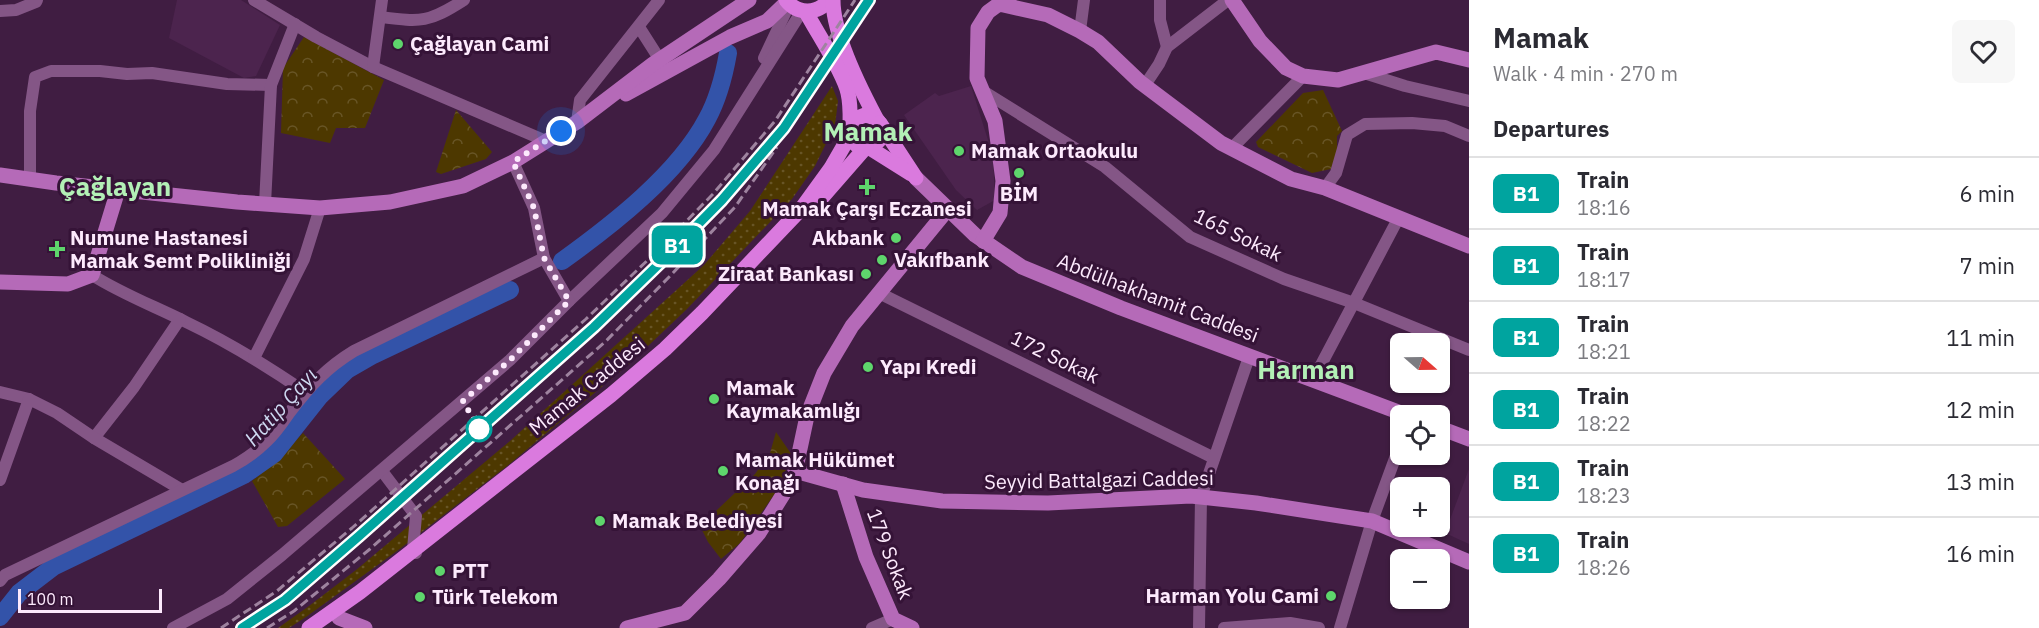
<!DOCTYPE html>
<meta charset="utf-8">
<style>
:root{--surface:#fff;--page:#f7f7f7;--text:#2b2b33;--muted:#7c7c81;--line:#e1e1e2}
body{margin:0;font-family:"IBM Plex Sans",sans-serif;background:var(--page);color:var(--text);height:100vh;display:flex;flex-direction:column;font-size:22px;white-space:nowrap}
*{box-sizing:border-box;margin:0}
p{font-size:20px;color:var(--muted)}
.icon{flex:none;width:33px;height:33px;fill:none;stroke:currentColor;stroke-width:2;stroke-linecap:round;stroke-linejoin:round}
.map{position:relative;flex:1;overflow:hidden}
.drawer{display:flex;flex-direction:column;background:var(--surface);width:570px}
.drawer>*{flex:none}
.badge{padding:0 12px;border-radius:9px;font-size:21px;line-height:39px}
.needle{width:39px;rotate:110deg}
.fabs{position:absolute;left:1390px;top:333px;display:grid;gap:12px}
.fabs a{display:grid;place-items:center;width:60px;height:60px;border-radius:9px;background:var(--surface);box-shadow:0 2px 4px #0004;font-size:30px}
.scale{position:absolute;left:18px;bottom:15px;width:144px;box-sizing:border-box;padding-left:6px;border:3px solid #fdeafd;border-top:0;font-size:16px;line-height:21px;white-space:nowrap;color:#fdeafd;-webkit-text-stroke:4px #351337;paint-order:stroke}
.you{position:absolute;width:30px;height:30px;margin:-15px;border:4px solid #fff;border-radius:50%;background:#1a73e8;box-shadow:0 0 0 9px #1a73e833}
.map>.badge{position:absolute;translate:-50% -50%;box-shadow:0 0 0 3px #fff}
h2{padding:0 24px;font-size:22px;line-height:54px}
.round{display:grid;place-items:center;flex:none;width:63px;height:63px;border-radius:9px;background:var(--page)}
.summary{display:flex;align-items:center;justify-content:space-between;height:102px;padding:0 24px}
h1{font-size:28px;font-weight:700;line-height:45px}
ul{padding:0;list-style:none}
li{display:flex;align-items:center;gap:18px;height:72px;padding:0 24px;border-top:2px solid var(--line)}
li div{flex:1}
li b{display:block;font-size:22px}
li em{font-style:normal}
li .badge{min-width:66px;font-weight:700;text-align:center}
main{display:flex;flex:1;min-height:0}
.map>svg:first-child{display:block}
.built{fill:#4c244e}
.grass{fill:url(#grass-dots)}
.park{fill:url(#park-crowns)}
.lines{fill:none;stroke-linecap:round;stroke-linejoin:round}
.river{stroke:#3353a9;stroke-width:18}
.street{stroke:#845686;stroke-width:12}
.secondary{stroke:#b56ab8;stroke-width:15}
.primary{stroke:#da7ade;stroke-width:15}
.rail{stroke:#9e839f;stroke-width:3;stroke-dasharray:9 4.5;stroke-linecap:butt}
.line-casing{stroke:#fff;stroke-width:14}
.line{stroke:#00a49f;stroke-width:9}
.walk{stroke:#fdeafd;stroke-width:6;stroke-dasharray:0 10.8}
.poi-dot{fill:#5ed56c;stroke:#351337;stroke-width:2}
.stop-dot{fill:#fff;stroke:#00a49f;stroke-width:3}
.labels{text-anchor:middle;stroke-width:6;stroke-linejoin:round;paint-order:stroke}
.poi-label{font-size:20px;font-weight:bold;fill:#fdeafd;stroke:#351337;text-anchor:start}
.street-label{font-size:20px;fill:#fdeafd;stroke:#351337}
.water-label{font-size:21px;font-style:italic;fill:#cdd8f0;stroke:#351337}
.district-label{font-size:26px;font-weight:bold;fill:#b3f0b6;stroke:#351337}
</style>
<main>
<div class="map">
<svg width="1469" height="628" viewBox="0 0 1469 628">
<defs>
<pattern id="grass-dots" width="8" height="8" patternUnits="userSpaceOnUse" patternTransform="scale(1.5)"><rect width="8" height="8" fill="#4d3800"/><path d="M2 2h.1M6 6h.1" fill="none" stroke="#685526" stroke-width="1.8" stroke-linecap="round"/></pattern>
<pattern id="park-crowns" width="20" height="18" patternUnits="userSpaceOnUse" patternTransform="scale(1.5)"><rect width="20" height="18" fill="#4d3800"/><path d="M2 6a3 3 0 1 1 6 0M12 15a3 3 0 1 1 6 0" fill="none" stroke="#685526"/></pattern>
</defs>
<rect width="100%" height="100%" fill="#401d42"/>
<g class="built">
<path d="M177 0H241L280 25 256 76 244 78 169 38Z"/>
<path d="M971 86 993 156 995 200 977 210 956 190 904 115 935 93 939 96Z"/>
<path d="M1469 469V544L1445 533Z"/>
</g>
<path class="grass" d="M832 86 838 101 835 125 815 166 792 199 687 309 629 364 507 466 397 551 306 617 289 628H278L309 606 356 570 510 441 704 265 750 211Z"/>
<g class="park">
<path d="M304 37 384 80 365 128H336L330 143 281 133 283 68Z"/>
<path d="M1323 90 1342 131 1337 136V153L1331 169 1312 173 1258 147 1256 142 1303 93Z"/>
<path d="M456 110 492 152 486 159 441 174 436 172Z"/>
<path d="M776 432 792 455 778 489 740 543 721 559 708 542 700 526 755 474 770 453Z"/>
<path d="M303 433 345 479 287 526 278 527 252 481 278 460Z"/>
</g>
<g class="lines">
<g class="river">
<path d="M562 261C612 225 678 174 707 119 718 99 724 76 728 53"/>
<path d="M0 617 19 593 53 567 244 475 274 454 320 396 347 370 373 355 510 290"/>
</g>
<g class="street">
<path d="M254 0 316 37 373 67 546 141"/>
<path d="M1160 0V20L1167 47"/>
<path d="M0 11 16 10 36 2 37 0"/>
<path d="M380 17C422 22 428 23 464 0"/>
<path d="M639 27 660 60"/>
<path d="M1080 31 1084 0"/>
<path d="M764 58 789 5"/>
<path d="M373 67 382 0"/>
<path d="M1364 73 1405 86 1469 101"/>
<path d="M1145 85 1159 64 1167 47 1228 0"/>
<path d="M983 91 1105 167 1190 237 1284 279 1354 303 1469 350"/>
<path d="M577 122 580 100 659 0"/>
<path d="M1232 148 1303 76"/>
<path d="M30 179V111L35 77 51 71H100L127 74 152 73 227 84 271 85"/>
<path d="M1325 188 1336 173 1347 135 1365 124 1412 123 1445 126 1469 136"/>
<path d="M265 204 271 85 295 24"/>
<path d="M92 275C122 294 154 306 186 322 228 342 267 366 305 392"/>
<path d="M879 293 1214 458"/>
<path d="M569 301 662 213 714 150 802 11"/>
<path d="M254 358 304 259 320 208"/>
<path d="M1313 380 1399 217"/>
<path d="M0 392 29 399"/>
<path d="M94 438 134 387 180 319"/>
<path d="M382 471 416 516 413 549 416 553"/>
<path d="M0 480 29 399 57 413 94 438 182 490"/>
<path d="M0 581 5 575 233 466C246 459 257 451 267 441 276 433 283 422 290 412 310 386 326 368 354 351L544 258"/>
<path d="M173 628 227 599 282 555 510 360 569 301 544 258 534 208 513 162"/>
<path d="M872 628 893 619"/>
<path d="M1199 628 1201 497 1249 357"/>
<path d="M1224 628 1290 623 1319 628"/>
<path d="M1340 628 1372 521 1401 442"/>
</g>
<g class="secondary">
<path d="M1232 0 1260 41 1286 68 1303 76 1338 80 1436 52 1469 60"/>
<path d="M626 94 730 37 767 21 787 2"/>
<path d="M0 175 56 183 237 202 320 208 390 202 463 186 513 162 577 122 653 64 749 0"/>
<path d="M916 178 975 235 1022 267 1121 308 1409 416"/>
<path d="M983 241 1000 213 1003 181 995 121 977 78 978 28 988 12 999 4 1048 15 1080 31 1098 42 1140 82 1221 143 1291 179 1325 188 1469 246"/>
<path d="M0 282 68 284 92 275 118 190"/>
<path d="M1440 428 1469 439"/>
<path d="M795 471 863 490 942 501 1048 503 1191 496 1256 503 1372 521 1469 562"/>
<path d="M843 484 866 557 893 619 912 628"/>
<path d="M339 618 365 628"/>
<path d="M627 628 685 613 719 579 759 533 794 477 807 416 824 373 852 326 948 209"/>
</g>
<g class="primary">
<path d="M786 0C797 14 817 15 829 0"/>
<path d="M833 0C833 33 860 88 876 118"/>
<path d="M806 12C817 33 843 71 848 93 851 106 850 117 850 130 849 159 892 147 880 124 877 118 872 116 865 115L855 119 850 129"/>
<path d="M880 123 916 178"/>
<path d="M868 147 911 174"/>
<path d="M818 202 866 147"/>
<path d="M309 628 360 592 611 395 665 349 702 313 802 208 831 168 850 135"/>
</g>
<g class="rail">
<path d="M221 628 277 591 352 528 586 319 652 256 713 194 775 121 855 0"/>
<path d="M242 628 285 600 359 536 594 327 659 264 722 200 784 128 869 0"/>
<path d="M267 628 294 611 370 549 606 341 670 276 735 207 777 147"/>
</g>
</g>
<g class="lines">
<g class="line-casing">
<path id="line" d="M242 628 285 600 359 536 594 327 659 264 722 200 784 128 869 0"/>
</g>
<use href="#line" class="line"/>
<path class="walk" d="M479 429 463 401 510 360 569 301 544 258 534 208 513 162 561 131"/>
</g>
<g class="poi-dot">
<circle cx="398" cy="44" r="6"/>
<circle cx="959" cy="151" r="6"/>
<circle cx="1019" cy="173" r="6"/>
<path d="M864 178h6v6h6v6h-6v6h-6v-6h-6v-6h6z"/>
<circle cx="896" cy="238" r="6"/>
<path d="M54 240h6v6h6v6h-6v6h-6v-6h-6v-6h6z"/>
<circle cx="882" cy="260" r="6"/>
<circle cx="866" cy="274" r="6"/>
<circle cx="868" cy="367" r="6"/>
<circle cx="714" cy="399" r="6"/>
<circle cx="723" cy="471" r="6"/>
<circle cx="600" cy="521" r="6"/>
<circle cx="440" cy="571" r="6"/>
<circle cx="1331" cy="596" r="6"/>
<circle cx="420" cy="597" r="6"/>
</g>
<circle class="stop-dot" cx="479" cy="429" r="12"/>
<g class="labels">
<g class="poi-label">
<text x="410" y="51">Çağlayan Cami</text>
<text x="971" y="158">Mamak Ortaokulu</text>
<text x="1019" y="201" text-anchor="middle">BİM</text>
<text x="867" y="216" text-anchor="middle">Mamak Çarşı Eczanesi</text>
<text x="70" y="245">Numune Hastanesi<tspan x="70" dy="23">Mamak Semt Polikliniği</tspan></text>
<text x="884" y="245" text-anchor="end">Akbank</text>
<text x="894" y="267">Vakıfbank</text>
<text x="854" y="281" text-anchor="end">Ziraat Bankası</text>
<text x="880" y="374">Yapı Kredi</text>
<text x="726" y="395">Mamak<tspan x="726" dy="23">Kaymakamlığı</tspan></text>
<text x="735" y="467">Mamak Hükümet<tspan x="735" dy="23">Konağı</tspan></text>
<text x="612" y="528">Mamak Belediyesi</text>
<text x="452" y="578">PTT</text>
<text x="1319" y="603" text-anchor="end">Harman Yolu Cami</text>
<text x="432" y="604">Türk Telekom</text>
</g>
<g class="street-label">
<text transform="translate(1238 235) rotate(26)" y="7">165 Sokak</text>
<text transform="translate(1158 298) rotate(21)" y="7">Abdülhakhamit Caddesi</text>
<text transform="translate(1055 357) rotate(26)" y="7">172 Sokak</text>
<text transform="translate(587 386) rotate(-39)" y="7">Mamak Caddesi</text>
<text transform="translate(1099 480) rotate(-1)" y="7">Seyyid Battalgazi Caddesi</text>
<text transform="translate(890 554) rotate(69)" y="7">179 Sokak</text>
</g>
<g class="water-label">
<text transform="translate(281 407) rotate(-48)" y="7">Hatip Çayı</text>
</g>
<g class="district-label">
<text x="868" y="141">Mamak</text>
<text x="115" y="196">Çağlayan</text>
<text x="1306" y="379">Harman</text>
</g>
</g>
</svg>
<div class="fabs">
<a><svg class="needle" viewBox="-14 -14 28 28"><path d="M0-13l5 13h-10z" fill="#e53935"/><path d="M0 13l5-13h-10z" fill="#7c7c81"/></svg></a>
<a><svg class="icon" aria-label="locate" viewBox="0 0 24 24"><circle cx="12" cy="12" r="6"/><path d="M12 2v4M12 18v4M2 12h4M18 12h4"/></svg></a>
<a>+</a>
<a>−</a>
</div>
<div class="scale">100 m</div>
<div class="you" style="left:561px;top:131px"></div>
<b class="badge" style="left:677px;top:245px;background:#00a49f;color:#fff">B1</b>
</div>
<section class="drawer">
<div class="summary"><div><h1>Mamak</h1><p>Walk · 4 min · 270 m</p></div><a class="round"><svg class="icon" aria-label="heart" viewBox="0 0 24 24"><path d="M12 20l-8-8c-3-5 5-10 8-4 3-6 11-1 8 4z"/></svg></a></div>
<h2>Departures</h2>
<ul>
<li><span class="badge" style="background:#00a49f;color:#fff">B1</span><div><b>Train</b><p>18:16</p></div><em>6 min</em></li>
<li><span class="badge" style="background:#00a49f;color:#fff">B1</span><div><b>Train</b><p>18:17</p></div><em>7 min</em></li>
<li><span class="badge" style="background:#00a49f;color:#fff">B1</span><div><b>Train</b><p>18:21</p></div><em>11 min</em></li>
<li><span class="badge" style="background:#00a49f;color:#fff">B1</span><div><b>Train</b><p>18:22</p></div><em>12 min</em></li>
<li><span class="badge" style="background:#00a49f;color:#fff">B1</span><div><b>Train</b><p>18:23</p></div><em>13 min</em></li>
<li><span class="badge" style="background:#00a49f;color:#fff">B1</span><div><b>Train</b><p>18:26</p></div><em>16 min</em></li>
</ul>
</section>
</main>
